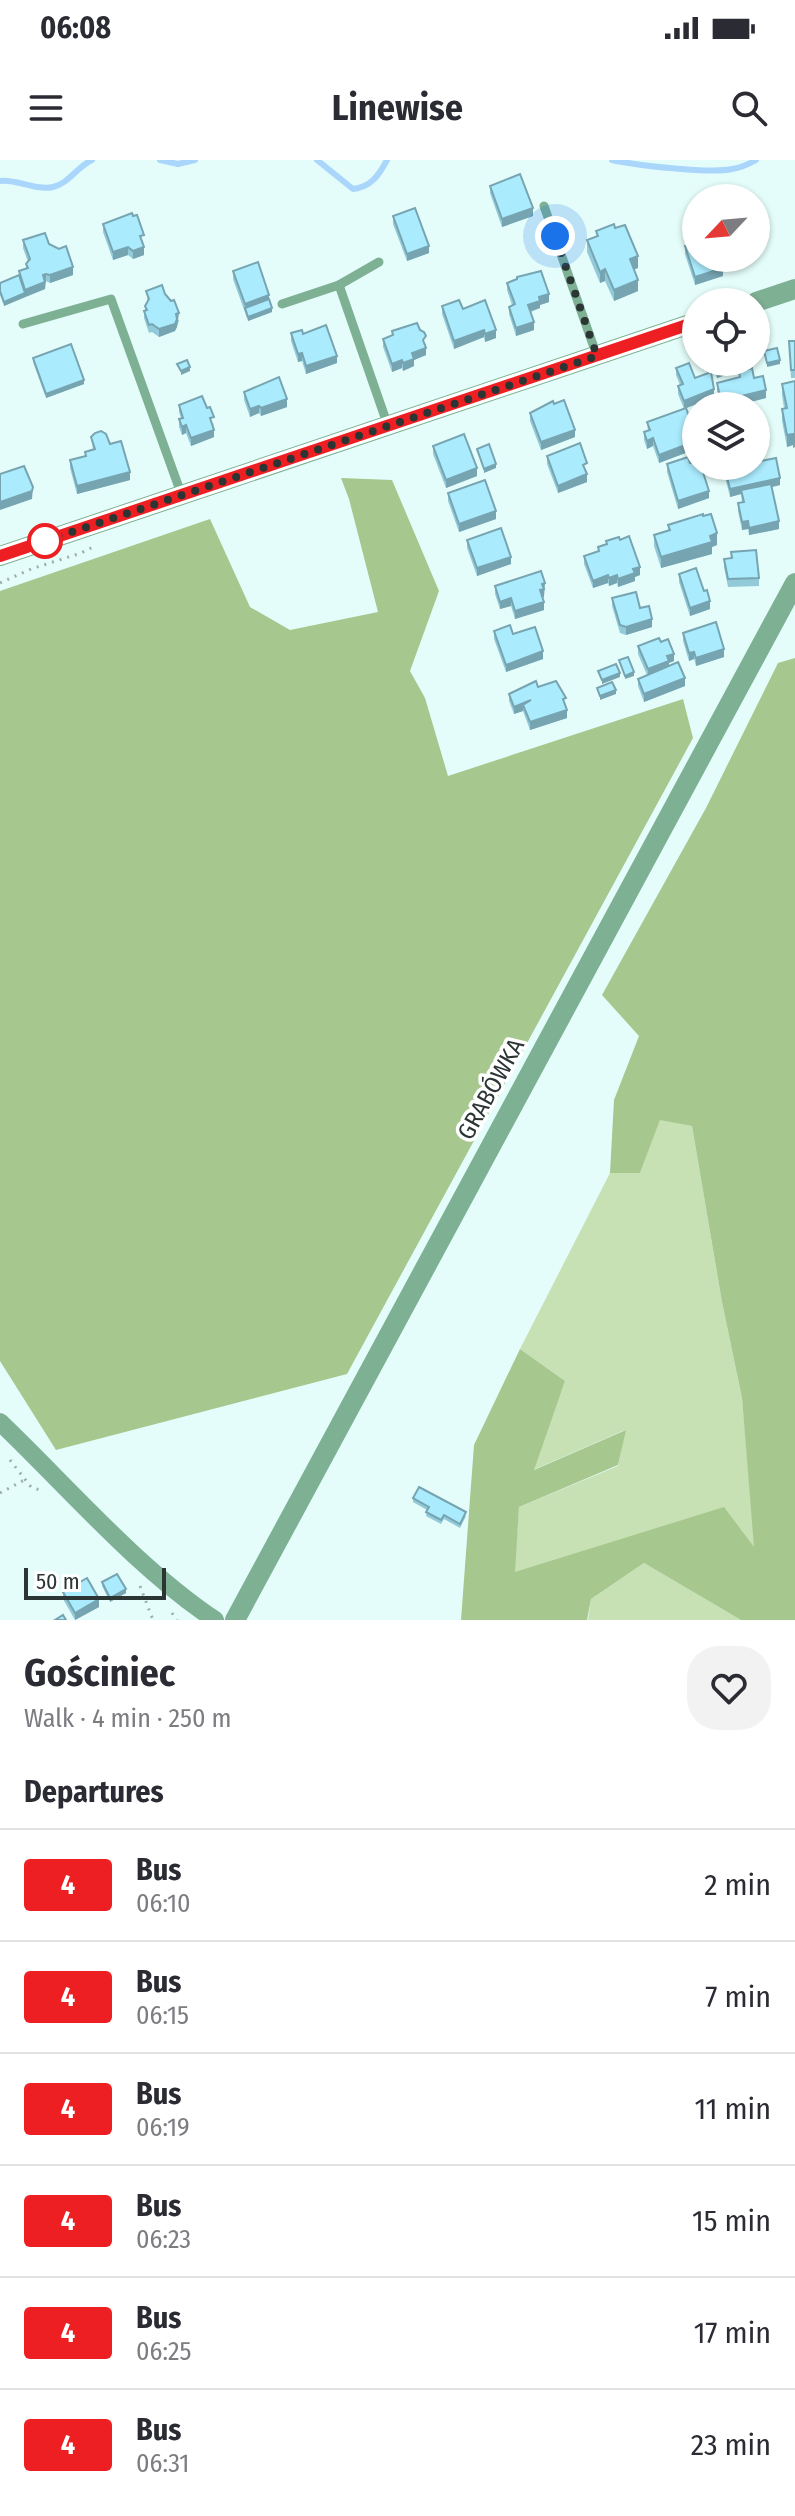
<!DOCTYPE html>
<meta charset="utf-8">
<style>
:root{--surface:#fff;--page:#f2f2f3;--text:#2b2b33;--muted:#7c7c81;--line:#e1e1e2}
body{margin:0;font-family:"Fira Sans Condensed",sans-serif;background:var(--page);color:var(--text);height:100vh;display:flex;flex-direction:column;font-size:30px;white-space:nowrap}
*{box-sizing:border-box;margin:0}
p{font-size:26px;color:var(--muted)}
.icon{flex:none;width:44px;height:44px;fill:none;stroke:currentColor;stroke-width:2;stroke-linecap:round;stroke-linejoin:round}
.map{position:relative;height:1460px;overflow:hidden}
.side{display:flex;flex-direction:column;background:var(--surface);flex:1}
.side>*{flex:none}
.badge{padding:0 16px;border-radius:6px;font-size:28px;line-height:52px}
.needle{width:52px;rotate:244deg}
.fabs{position:absolute;left:682px;top:24px;display:grid;gap:16px}
.fabs a{display:grid;place-items:center;width:88px;height:88px;border-radius:50%;background:var(--surface);box-shadow:0 2px 6px #0004;font-size:40px}
.scale{position:absolute;left:24px;bottom:20px;width:142px;box-sizing:border-box;padding-left:8px;border:4px solid #2b3534;border-top:0;font-size:22px;line-height:28px;white-space:nowrap;color:#2b3534;-webkit-text-stroke:6px #fff;paint-order:stroke}
.you{position:absolute;width:40px;height:40px;margin:-20px;border:6px solid #fff;border-radius:50%;background:#1a73e8;box-shadow:0 0 0 12px #1a73e833}
.map>.badge{position:absolute;translate:-50% -50%;box-shadow:0 0 0 4px #fff}
h2{padding:0 24px;font-size:30px;line-height:72px}
.round{display:grid;place-items:center;flex:none;width:84px;height:84px;border-radius:32px;background:var(--page)}
.summary{display:flex;align-items:center;justify-content:space-between;height:136px;padding:0 24px}
h1{font-size:38px;font-weight:700;line-height:60px}
ul{padding:0;list-style:none}
li{display:flex;align-items:center;gap:24px;height:112px;padding:0 24px;border-top:2px solid var(--line)}
li div{flex:1}
li b{display:block;font-size:30px}
li em{font-style:normal}
li .badge{min-width:88px;font-weight:700;text-align:center}
.status{display:flex;justify-content:space-between;align-items:center;height:56px;padding:0 40px;background:var(--surface);direction:ltr}
.status svg{height:22px;fill:currentColor}
header{display:flex;justify-content:space-between;align-items:center;height:104px;padding:0 24px;background:var(--surface);font-size:36px;font-weight:700}
.map>svg:first-child{display:block}
.green{fill:#c7e0b4}
.forest{fill:#a6c78d}
.lines{fill:none;stroke-linecap:round;stroke-linejoin:round}
.stream{stroke:#aad6fb;stroke-width:6}
.path{stroke:#9baeac;stroke-width:3;stroke-dasharray:2 6;stroke-linecap:butt}
.service{stroke:#7eb094;stroke-width:9}
.minor{stroke:#7eb094;stroke-width:18}
.tertiary{stroke:#7eb094;stroke-width:20}
.wall{fill:#92cada}
.shaded-wall{fill:#77a4b1}
.building{fill:#aaebfd;stroke:#77a4b1;stroke-width:2}
.line-casing{stroke:#fff;stroke-width:18}
.line{stroke:#ee1f23;stroke-width:12}
.walk{stroke:#2b3534;stroke-width:8;stroke-dasharray:0 14.4}
.stop-dot{fill:#fff;stroke:#ee1f23;stroke-width:4}
.labels{text-anchor:middle;stroke-width:7;stroke-linejoin:round;paint-order:stroke}
.street-label{font-size:24px;fill:#2b3534;stroke:#fff}
</style>
<div class="status"><b>06:08</b><svg viewBox="0 0 49 12"><path d="M0 12V9h3v3zM5 12V6h3v6zM10 12V3h3v9zM15 12V0h3v12zM26 1h20v11H26zM47 4h2v5h-2z"/></svg></div>
<header><svg class="icon" aria-label="menu" viewBox="0 0 24 24"><path d="M4 6h16M4 12h16M4 18h16"/></svg>Linewise<svg class="icon" aria-label="search" viewBox="0 0 24 24"><circle cx="10" cy="10" r="6"/><path d="M15 15l6 6"/></svg></header>
<div class="map">
<svg width="795" height="1460" viewBox="0 0 795 1460">
<rect width="100%" height="100%" fill="#e4fdfa"/>
<g class="green">
<path d="M660 959 692 966 722 1142 742 1238 755 1389 514 1413 519 1347 618 1306 625 1270 533 1310 565 1221 520 1189 610 1013H640Z"/>
<path d="M644 1403 741 1460H588L591 1439Z"/>
</g>
<g class="forest">
<path d="M341 318 392 320 439 431 410 511 425 538 448 616 683 539 693 578 347 1214 56 1290 0 1201V431L210 359 250 447 290 470 378 452 349 339Z"/>
<path d="M795 498V1460H741L644 1403 591 1439 587 1460H461L474 1285 520 1189 565 1221 534 1310 626 1270 618 1305 519 1347 515 1412 724 1347 754 1387 742 1238 722 1142 692 966 660 960 640 1013H610L614 940 639 876 602 835 706 648 778 503Z"/>
</g>
<g class="lines">
<g class="stream">
<path d="M160 0 178 4 195 0"/>
<path d="M317 0 353 29C371 27 379 15 387 0"/>
<path d="M612 0C635 5 710 14 732 9 740 8 749 4 756 0"/>
<path d="M0 21C17 19 37 31 53 27 68 24 78 6 92 0"/>
</g>
<g class="path">
<path d="M0 423 31 409 81 393 93 387"/>
<path d="M10 1300 31 1327 40 1330"/>
<path d="M0 1333 26 1319"/>
<path d="M140 1426 153 1460"/>
<path d="M172 1453 177 1460"/>
</g>
<g class="service">
<path d="M544 46 597 196"/>
<path d="M339 125 379 102"/>
<path d="M282 144 339 125 388 266"/>
<path d="M23 164 111 139 182 336"/>
</g>
<path class="minor" d="M0 1262C69 1328 135 1406 215 1460"/>
<g class="tertiary">
<path d="M756 142 795 129"/>
<path d="M0 396 696 162"/>
<path d="M235 1460 795 423"/>
</g>
</g>
<g class="wall">
<path d="M490 26 533 56 502 67 490 33Z"/>
<path d="M696 52 692 78 687 63V55Z"/>
<path d="M393 56 429 93 407 101 393 64Z"/>
<path d="M103 64 144 83H143L144 95 133 99 128 95 113 100 103 72Z"/>
<path d="M596 71 638 108 634 109 638 131 614 141 605 121 600 123 587 92V80L596 76Z"/>
<path d="M23 80 49 84 73 115 50 123 46 121 45 129 4 146 0 135V123L19 115V111L26 108V104L28 102 23 88Z"/>
<path d="M685 86 723 116 695 125 685 94Z"/>
<path d="M233 111 269 139 272 152 248 161 233 119Z"/>
<path d="M507 123 549 142 540 145V148L531 152 534 170 516 176 509 154V147L512 145 507 130Z"/>
<path d="M146 131 165 134 179 161 175 171 159 177 152 172 149 173 144 158V151L145 150V146L148 142Z"/>
<path d="M442 146 463 149 496 178 485 182 484 177 454 189 442 154Z"/>
<path d="M392 171 426 184V195L414 200V206L403 211 402 208 392 212 383 187V179L392 176Z"/>
<path d="M291 173 303 174 337 203 306 214 302 201 298 202 291 181Z"/>
<path d="M789 181H795V218H791Z"/>
<path d="M33 198 84 224 46 238 33 202Z"/>
<path d="M711 202H737V211L717 218Z"/>
<path d="M676 208 695 218 714 237 684 249 678 234V226L680 225 676 215Z"/>
<path d="M739 212 754 218 766 238 735 246H721L717 231V223L739 217Z"/>
<path d="M795 221 793 288V285L787 287 782 261V249L784 248 782 235V224Z"/>
<path d="M244 232 287 247 261 256 259 253 250 257 244 240Z"/>
<path d="M179 245 214 264 213 265 214 277 191 286 186 273 182 275 179 267V259L181 258 179 252Z"/>
<path d="M530 253 575 277 541 290 530 261Z"/>
<path d="M647 262 696 275V289L659 303 653 286 647 289 644 280V272L648 271Z"/>
<path d="M91 277 110 284 130 320 77 334 70 308V300L85 296V292L93 290Z"/>
<path d="M433 286 477 316 446 328 433 294Z"/>
<path d="M547 296 587 311 586 312 587 322 558 333 547 304Z"/>
<path d="M667 304 709 338 678 349 667 312Z"/>
<path d="M725 309 780 325 772 327 779 369 749 375 748 369 742 370 738 351V343L742 342 741 334 730 337 725 317Z"/>
<path d="M448 333 496 359 459 372 448 341Z"/>
<path d="M668 365 717 385 712 387V394L661 408 654 386V375L668 370Z"/>
<path d="M467 380 511 404 477 416 467 388Z"/>
<path d="M606 381 640 415 635 417V421L618 427 617 423 609 426 608 423 593 428 584 404V396L598 391V387L606 384Z"/>
<path d="M724 399 759 418V426L728 427 724 407Z"/>
<path d="M679 414 710 449 690 456 679 422Z"/>
<path d="M495 426 545 431H544V437H542L544 450 515 459 511 446 500 449 495 434Z"/>
<path d="M612 438 640 448 652 467 626 475 620 473 612 446Z"/>
<path d="M494 471 513 474 543 499 506 512 494 479Z"/>
<path d="M683 473 724 497 696 506 694 499 689 501 683 481Z"/>
<path d="M661 482 674 501 669 503V506L685 526 644 542 638 526V519L647 515 638 494V486Z"/>
<path d="M538 527 566 545 567 558 530 570 523 551 514 554 509 541V534Z"/>
<path d="M413 1338 466 1356 460 1368 444 1359 441 1364 426 1356 427 1350 413 1342Z"/>
<path d="M102 1422 126 1433 110 1442 102 1426Z"/>
<path d="M63 1432 99 1447 75 1460 63 1439Z"/>
</g>
<g class="shaded-wall">
<path d="M533 48V56L502 67V59Z"/>
<path d="M696 68V76L692 78V70Z"/>
<path d="M429 86V93L407 101V94Z"/>
<path d="M128 87V95L113 100V92Z"/>
<path d="M144 87V95L133 99V91Z"/>
<path d="M638 96V108L630 111V99Z"/>
<path d="M740 102V106L730 109V105Z"/>
<path d="M73 107V115L50 123V115Z"/>
<path d="M723 108V116L695 125V117Z"/>
<path d="M605 109V121L600 123V112Z"/>
<path d="M46 114 45 129 25 137V130Z"/>
<path d="M638 120V131L614 141V130Z"/>
<path d="M25 133V137L4 146V142Z"/>
<path d="M549 134V142L540 145V148L528 152V145L539 137Z"/>
<path d="M269 135V143L245 148V144Z"/>
<path d="M272 148V152L248 161V157Z"/>
<path d="M179 153 177 167 175 171 159 177V169L176 154Z"/>
<path d="M534 162V170L516 176V168Z"/>
<path d="M484 170V177L454 189V181Z"/>
<path d="M496 170V178L485 182V174Z"/>
<path d="M426 188V195L414 200V206L403 211V203L412 193Z"/>
<path d="M302 193V201L298 202V194Z"/>
<path d="M337 196V203L306 214V206Z"/>
<path d="M402 200V208L392 212V204Z"/>
<path d="M780 200V204L767 207V203Z"/>
<path d="M737 203V211L717 218V210Z"/>
<path d="M190 207V211L181 215V211Z"/>
<path d="M84 220V224L46 238V234Z"/>
<path d="M714 229V237L684 249V241Z"/>
<path d="M766 230V238L735 246H721V241Z"/>
<path d="M287 239V247L261 256V248Z"/>
<path d="M259 246V253L250 257V249Z"/>
<path d="M186 265V273L182 275V267Z"/>
<path d="M214 270V277L191 286V278Z"/>
<path d="M575 270V277L541 290V282Z"/>
<path d="M793 274V285L787 287V275Z"/>
<path d="M793 276H795V287L793 288Z"/>
<path d="M653 278V286L647 289V281Z"/>
<path d="M696 281V289L659 303V295Z"/>
<path d="M496 304V308L484 313V309Z"/>
<path d="M477 308V316L446 328V320Z"/>
<path d="M130 312V320L77 334V326Z"/>
<path d="M587 314V322L558 333V326Z"/>
<path d="M780 318V325L742 334 741 330V334L730 337V329Z"/>
<path d="M33 327 32 339 0 350V342Z"/>
<path d="M709 331V338L678 349V341Z"/>
<path d="M496 351V359L459 372V364Z"/>
<path d="M748 361V369L742 370V362Z"/>
<path d="M779 361V369L749 375V368Z"/>
<path d="M717 373V385L712 387V394L661 408V397Z"/>
<path d="M511 397V404L477 416V408Z"/>
<path d="M640 407V415L635 417V421L618 427V419L633 409Z"/>
<path d="M608 415V423L593 428V421Z"/>
<path d="M617 415V423L609 426V418Z"/>
<path d="M545 423 544 437 540 438V430L542 424Z"/>
<path d="M511 438V446L500 449V442Z"/>
<path d="M710 441V449L690 456V448Z"/>
<path d="M544 442V450L515 459V451Z"/>
<path d="M652 459V467L626 475V467Z"/>
<path d="M724 489V497L696 506V498Z"/>
<path d="M543 491V499L506 512V505Z"/>
<path d="M694 492V499L689 501V493Z"/>
<path d="M674 494V501L669 503V508L648 517V509L667 496Z"/>
<path d="M634 512V516L625 519V516Z"/>
<path d="M620 513V517L602 524V520Z"/>
<path d="M685 518V526L644 542V534Z"/>
<path d="M616 530V534L600 540V536Z"/>
<path d="M531 540 523 545V551L514 554V547Z"/>
<path d="M567 550V558L530 570V562Z"/>
<path d="M126 1429V1433L110 1442V1438Z"/>
<path d="M99 1439V1447L75 1460V1453Z"/>
</g>
<g class="building">
<path d="M520 14 533 48 502 59 490 26Z"/>
<path d="M415 48 429 86 407 94 393 56Z"/>
<path d="M696 52V68L692 70 687 55Z"/>
<path d="M132 53 133 56 137 55 144 75 140 76 144 87 133 91 128 87 113 92 103 64Z"/>
<path d="M614 64 615 68 625 65 638 96 630 99 638 120 614 130 605 109 600 112 587 80 598 76 596 71Z"/>
<path d="M45 73 49 84 59 89 66 86 73 107 50 115 46 114 43 115 45 122 25 130 19 111 28 108 26 104 30 99 23 80Z"/>
<path d="M696 83V98H720L723 108 695 117 685 86Z"/>
<path d="M728 98H739L740 102 730 105Z"/>
<path d="M258 102 269 135 245 144 233 111Z"/>
<path d="M541 111 549 134 539 137 540 141 528 145 534 162 516 168 509 147 515 144 507 123 517 119V117Z"/>
<path d="M19 115 25 133 4 142 0 131V123Z"/>
<path d="M162 125 165 134 171 141 174 140 179 153 176 154 177 159 175 164 159 169 152 164 149 165 144 151 147 150 145 146 149 139 146 131Z"/>
<path d="M269 139 272 148 248 157 245 148Z"/>
<path d="M459 140 463 149 485 140 496 170 485 174 484 170 454 181 442 146Z"/>
<path d="M417 163 420 170 424 172 426 176 423 180 426 188 412 193 414 199 403 203 402 200 392 204 383 179 393 175 392 171Z"/>
<path d="M326 165 337 196 306 206 302 193 298 194 291 173 302 170 303 174Z"/>
<path d="M789 181H795V210H791Z"/>
<path d="M71 184 84 220 46 234 33 198Z"/>
<path d="M777 188 780 200 767 203 764 191Z"/>
<path d="M187 200 190 207 181 211 177 204Z"/>
<path d="M714 202H737V203L717 210Z"/>
<path d="M689 203 695 218 711 212 714 229 684 241 678 226 683 224 676 208Z"/>
<path d="M752 208 754 218 763 216 766 230 721 241 717 223 740 217 739 212Z"/>
<path d="M279 217 287 239 261 248 259 246 250 249 244 232Z"/>
<path d="M795 221V276H793V274L787 275 782 249 787 248 782 224Z"/>
<path d="M202 236 207 248 210 247 214 257 210 258 214 270 191 278 186 265 182 267 179 259 183 258 179 245Z"/>
<path d="M564 240 575 270 541 282 530 253 553 241 554 244Z"/>
<path d="M686 248 696 275V281L659 295 653 278 647 281 644 272 650 270 647 262Z"/>
<path d="M101 271 106 274 110 284 121 281 130 312 77 326 70 300 86 296 85 292 95 289 91 277 95 273Z"/>
<path d="M464 274 477 308 446 320 433 286Z"/>
<path d="M580 283 587 303 583 305 587 314 558 326 547 296Z"/>
<path d="M489 284 496 304 484 309 477 289Z"/>
<path d="M688 297 690 303 696 301V306H701L709 331 678 341 667 304Z"/>
<path d="M776 298 780 318 730 329 725 309 739 306H756V302Z"/>
<path d="M24 306 33 327 32 331 0 342V314Z"/>
<path d="M485 320 496 351 459 364 448 333Z"/>
<path d="M771 324 779 361 749 368 748 361 742 362 738 343 744 342 741 330Z"/>
<path d="M703 354V356L711 354 717 373 710 376 712 382 661 397 654 375 670 370 668 365Z"/>
<path d="M501 368 511 397 477 408 467 380Z"/>
<path d="M629 376 640 407 633 409 635 413 618 419 617 415 609 418 608 415 593 421 584 396 599 391 598 387 607 384 606 381 619 377 620 380Z"/>
<path d="M756 390 759 418 728 419 724 399 732 398 731 392Z"/>
<path d="M696 408 704 431 707 430 710 441 690 448 679 414Z"/>
<path d="M541 411 545 423 542 424 544 429 540 430 544 442 515 451 511 438 500 442 495 426Z"/>
<path d="M636 432 640 448 649 446 652 459 626 467 620 465 612 438Z"/>
<path d="M716 462 724 489 696 498 694 492 689 493 683 473Z"/>
<path d="M510 465 513 474 535 467 543 491 506 505 494 471Z"/>
<path d="M659 478 661 482 668 479 674 494 667 496 669 501 648 509 638 486Z"/>
<path d="M628 497 634 512 625 516 619 500Z"/>
<path d="M678 502 685 518 644 534 638 519Z"/>
<path d="M616 504 620 513 602 520 598 511Z"/>
<path d="M536 521 538 527 556 521 566 538 563 539 567 550 530 562 523 545 531 540 514 547 509 534Z"/>
<path d="M612 522 616 530 600 536 597 528Z"/>
<path d="M419 1327 466 1352 460 1364 444 1355 441 1360 426 1352 429 1347 413 1338Z"/>
<path d="M117 1414 126 1429 110 1438 102 1422Z"/>
<path d="M87 1418 99 1439 75 1453 63 1432Z"/>
<path d="M63 1455 66 1460H55Z"/>
</g>
<g class="lines">
<g class="line-casing">
<path id="line" d="M0 396 696 162"/>
</g>
<use href="#line" class="line"/>
<path class="walk" d="M45 381 597 196 555 76"/>
</g>
<circle class="stop-dot" cx="45" cy="381" r="16"/>
<g class="labels">
<g class="street-label">
<text transform="translate(491 929) rotate(-61)" y="8">GRABÓWKA</text>
</g>
</g>
</svg>
<div class="fabs">
<a><svg class="needle" viewBox="-14 -14 28 28"><path d="M0-13l5 13h-10z" fill="#e53935"/><path d="M0 13l5-13h-10z" fill="#7c7c81"/></svg></a>
<a><svg class="icon" aria-label="locate" viewBox="0 0 24 24"><circle cx="12" cy="12" r="6"/><path d="M12 2v4M12 18v4M2 12h4M18 12h4"/></svg></a>
<a><svg class="icon" aria-label="layers" viewBox="0 0 24 24"><path d="M12 4l9 5-9 5-9-5zM3 14l9 5 9-5"/></svg></a>
</div>
<div class="scale">50 m</div>
<div class="you" style="left:555px;top:76px"></div>
</div>
<section class="side">
<div class="summary"><div><h1>Gościniec</h1><p>Walk · 4 min · 250 m</p></div><a class="round"><svg class="icon" aria-label="heart" viewBox="0 0 24 24"><path d="M12 20l-8-8c-3-5 5-10 8-4 3-6 11-1 8 4z"/></svg></a></div>
<h2>Departures</h2>
<ul>
<li><span class="badge" style="background:#ee1f23;color:#fff">4</span><div><b>Bus</b><p>06:10</p></div><em>2 min</em></li>
<li><span class="badge" style="background:#ee1f23;color:#fff">4</span><div><b>Bus</b><p>06:15</p></div><em>7 min</em></li>
<li><span class="badge" style="background:#ee1f23;color:#fff">4</span><div><b>Bus</b><p>06:19</p></div><em>11 min</em></li>
<li><span class="badge" style="background:#ee1f23;color:#fff">4</span><div><b>Bus</b><p>06:23</p></div><em>15 min</em></li>
<li><span class="badge" style="background:#ee1f23;color:#fff">4</span><div><b>Bus</b><p>06:25</p></div><em>17 min</em></li>
<li><span class="badge" style="background:#ee1f23;color:#fff">4</span><div><b>Bus</b><p>06:31</p></div><em>23 min</em></li>
</ul>
</section>
